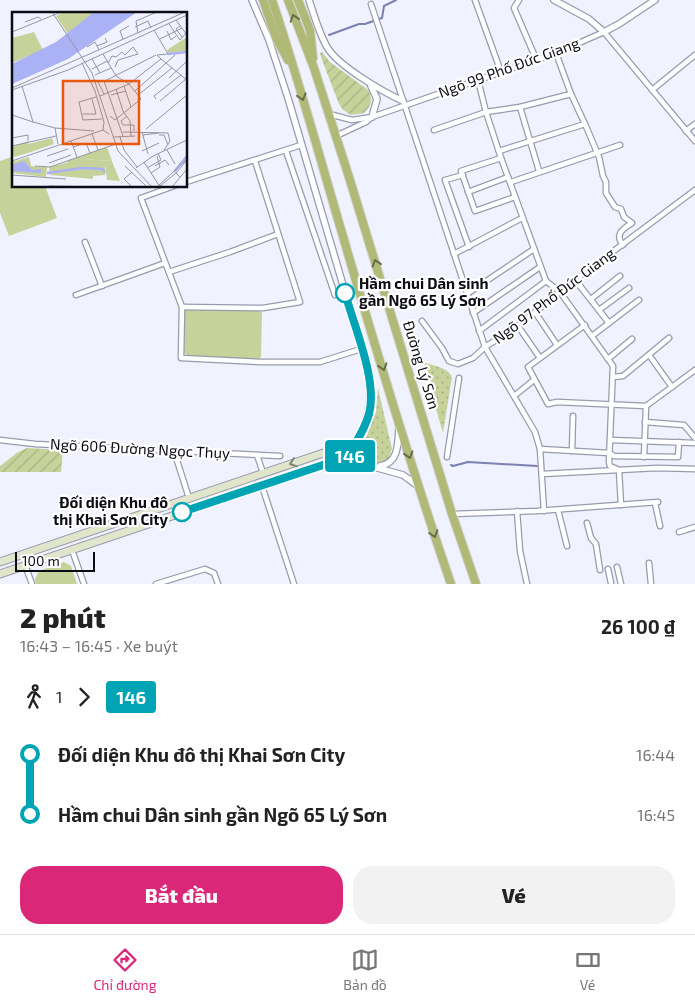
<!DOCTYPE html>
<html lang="vi">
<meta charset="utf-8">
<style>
:root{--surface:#fff;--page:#f2f2f2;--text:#222;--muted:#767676;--line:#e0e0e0;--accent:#db2777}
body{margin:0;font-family:"Exo 2",sans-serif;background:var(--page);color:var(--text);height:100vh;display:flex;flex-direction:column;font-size:19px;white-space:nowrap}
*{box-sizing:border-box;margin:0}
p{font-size:16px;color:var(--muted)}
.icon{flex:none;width:28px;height:28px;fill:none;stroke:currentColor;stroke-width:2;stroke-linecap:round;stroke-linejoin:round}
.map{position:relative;height:584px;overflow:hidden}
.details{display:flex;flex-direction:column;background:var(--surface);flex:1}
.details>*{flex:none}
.badge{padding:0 10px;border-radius:4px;font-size:18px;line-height:32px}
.scale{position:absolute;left:15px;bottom:12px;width:80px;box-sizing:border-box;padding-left:5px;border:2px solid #0c0d14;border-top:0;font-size:14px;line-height:18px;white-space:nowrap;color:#0c0d14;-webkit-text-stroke:4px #fff;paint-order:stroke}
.map>.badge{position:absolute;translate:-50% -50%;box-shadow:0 0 0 2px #fff}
.legs{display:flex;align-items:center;gap:8px;height:55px;padding:0 20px;font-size:16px}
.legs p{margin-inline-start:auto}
.headline{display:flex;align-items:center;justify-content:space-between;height:85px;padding:0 20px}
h1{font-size:28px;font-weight:800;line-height:38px}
.cta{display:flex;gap:10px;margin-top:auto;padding:10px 20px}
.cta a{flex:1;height:58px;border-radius:20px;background:var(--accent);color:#fff;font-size:20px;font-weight:800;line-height:58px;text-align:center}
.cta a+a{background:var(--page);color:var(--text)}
ul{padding:0 20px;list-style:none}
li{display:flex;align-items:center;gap:18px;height:60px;font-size:19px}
li i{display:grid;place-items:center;width:8px;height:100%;margin:0 6px;background:currentColor}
li i::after{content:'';width:12px;height:12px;margin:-6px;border:4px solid;border-radius:50%;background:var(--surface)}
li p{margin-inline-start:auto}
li:first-child i{background:linear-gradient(#0000 50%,currentColor 0)}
li:last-child i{background:linear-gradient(currentColor 50%,#0000 0)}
.tabs{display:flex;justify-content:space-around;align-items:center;height:70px;border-top:1px solid var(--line);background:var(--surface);font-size:14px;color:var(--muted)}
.tabs a{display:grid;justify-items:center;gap:2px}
.tabs .selected{color:var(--accent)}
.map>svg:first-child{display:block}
.grass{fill:url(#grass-dots)}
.park{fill:#c7d19a}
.garden{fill:url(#garden-furrows)}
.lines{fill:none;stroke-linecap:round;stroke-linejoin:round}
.stream{stroke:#7b80b2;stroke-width:2}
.minor-casing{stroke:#989bae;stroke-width:7}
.tertiary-casing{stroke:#989bae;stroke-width:8}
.secondary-casing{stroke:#989bae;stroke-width:9}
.trunk-casing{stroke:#d3d3d5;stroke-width:10}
.minor{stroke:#fff;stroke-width:4.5}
.tertiary{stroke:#fff;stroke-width:5.5}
.secondary{stroke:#e1e5cb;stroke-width:7}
.trunk{stroke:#b0ba76;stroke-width:8}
.oneway{stroke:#666c4a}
.oneway2{stroke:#818479}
.line-1-casing{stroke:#fff;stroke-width:11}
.line-1{stroke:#00a4b4;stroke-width:8}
.stop-1-dot{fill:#fff;stroke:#00a4b4;stroke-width:2.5}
.labels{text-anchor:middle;stroke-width:4.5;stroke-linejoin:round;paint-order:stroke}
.street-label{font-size:15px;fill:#0c0d14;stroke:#fff}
.stop-label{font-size:15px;font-weight:bold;fill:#0c0d14;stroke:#fff;text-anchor:start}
.inset-river{fill:none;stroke:#aab1f5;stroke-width:2.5}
.inset-road{fill:none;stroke:#9596a1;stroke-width:1}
.view{fill:#e8590c;fill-opacity:0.15;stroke:#e8590c;stroke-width:2.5}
.inset-edge{fill:none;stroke:#0c0d14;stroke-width:2.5}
</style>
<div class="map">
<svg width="695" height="584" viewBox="0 0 695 584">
<defs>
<pattern id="grass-dots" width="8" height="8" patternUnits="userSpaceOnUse" patternTransform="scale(1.25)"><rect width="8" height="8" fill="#c7d19a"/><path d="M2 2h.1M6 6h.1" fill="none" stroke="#aab284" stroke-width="1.8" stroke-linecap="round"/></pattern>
<pattern id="garden-furrows" width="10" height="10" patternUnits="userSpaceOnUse" patternTransform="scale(1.25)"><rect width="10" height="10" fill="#c7d19a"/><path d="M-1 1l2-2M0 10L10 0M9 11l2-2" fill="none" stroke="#aab284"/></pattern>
</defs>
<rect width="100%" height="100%" fill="#f1f2ff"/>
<g class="grass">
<path d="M422 362C431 365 448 367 452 377L443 433Z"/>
<path d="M378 388 392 449 388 459 381 463 375 462 368 457 365 452 364 443 376 412Z"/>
</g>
<g class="park">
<path d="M14 156V186H45L57 218 9 236 0 213V161Z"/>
<path d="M189 308 259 309 262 313 261 357 257 360 189 358 184 352 185 311Z"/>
<path d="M64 562 71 566 77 584H36L35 579 39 571Z"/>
</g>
<g class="garden">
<path d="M322 52 330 62 368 90C373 98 372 106 364 113L351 115 343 110 339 104 322 60 320 53Z"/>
<path d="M27 448 63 450 61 472H0V466L18 452Z"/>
</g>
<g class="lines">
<g class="stream">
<path d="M329 35 359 24H365L382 18 384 6 396 0"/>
<path d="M451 465 453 466 468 462 537 466"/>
</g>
<g class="minor-casing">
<g id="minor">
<path d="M475 0 501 72"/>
<path d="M519 0 514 8 536 59"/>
<path d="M371 4 485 347 535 432 540 449 544 511"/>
<path d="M556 53 571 94 585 124 599 157 603 176 606 182V193L615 207 621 209 624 217 632 223C623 229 614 234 623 245"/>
<path d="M478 80 486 112 501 158 546 281 560 292 613 366 609 462 610 466 619 470 621 505"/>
<path d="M652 90 695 55"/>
<path d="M520 107 539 171"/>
<path d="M329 114 352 120 372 117 556 53 604 32 695 141"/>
<path d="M434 130 486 112 520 107 571 94"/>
<path d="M686 131 695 124"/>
<path d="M336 136 366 122 372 117"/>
<path d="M286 151 335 295 344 293"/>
<path d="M499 151 585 124"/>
<path d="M501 158 461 171 475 211 515 197"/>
<path d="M463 175 445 180 469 247"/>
<path d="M186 182 301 145"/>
<path d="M511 182 620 145"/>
<path d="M174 186 141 198 182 307 181 358 261 362H320L361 349"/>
<path d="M468 192 508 177"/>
<path d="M85 242 102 286"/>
<path d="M454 254 522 218"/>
<path d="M169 272 230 252 278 234"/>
<path d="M576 281 609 323"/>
<path d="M467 294 534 249"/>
<path d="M76 295 165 263"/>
<path d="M591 299 620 276"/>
<path d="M182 307 263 308 300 302 255 161"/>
<path d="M599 310 629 288"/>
<path d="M535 312 557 345"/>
<path d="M473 313 540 267"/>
<path d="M422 321 442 348 449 361 458 364 473 358 485 347 518 326 567 286 695 190"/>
<path d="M585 325 528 367 548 404 557 402 646 406 644 457"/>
<path d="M518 326 540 358"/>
<path d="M479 331 546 281"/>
<path d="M592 336 639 300"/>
<path d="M649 355 672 387"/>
<path d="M608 359 632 339"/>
<path d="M613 377 623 376 669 338"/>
<path d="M514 396 534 380"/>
<path d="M646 406 695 370"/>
<path d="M645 422 684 425 695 438"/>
<path d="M0 440 35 444 280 456"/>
<path d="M610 440 695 443"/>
<path d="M540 449 609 453 614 456 678 457 679 442"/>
<path d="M174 451 189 498"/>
<path d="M572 451 573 416"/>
<path d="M257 455 263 473"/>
<path d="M447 457 459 378"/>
<path d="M542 474 657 468 695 469"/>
<path d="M262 486 294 584"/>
<path d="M655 503 660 526"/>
<path d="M558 510 567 546"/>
<path d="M517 511 520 551 527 584"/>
<path d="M452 514 537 511 658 502"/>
<path d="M587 523 591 538 596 544 600 570"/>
<path d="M679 532 695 527"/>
<path d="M72 550 84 584"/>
<path d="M649 563 651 584"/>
<path d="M25 565 32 584"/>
<path d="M617 567 621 584"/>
<path d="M608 569 611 583"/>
<path d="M156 584 205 569 214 573 218 584"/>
</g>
</g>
<g class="tertiary-casing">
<g id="tertiary">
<path d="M252 0 269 40 288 98 365 360C372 393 373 412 356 442L361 458 364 462 374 467 403 475 418 486"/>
<path d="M309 0C314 15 319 33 327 47 338 66 383 92 403 101"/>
<path d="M554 0 589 19 604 32 619 24 655 0"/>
<path d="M371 86 377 99 372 117"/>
<path d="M380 466C399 463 398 443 399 427"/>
</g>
</g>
<g class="secondary-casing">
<g id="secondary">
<path d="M0 562 356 442"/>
<path d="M0 574 359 453"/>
</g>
</g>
<g class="trunk-casing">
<g id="trunk">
<path d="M263 0 276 38 288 60"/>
<path d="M272 0C298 77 319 155 342 233 376 350 411 468 451 584"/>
<path d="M288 0 314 68 349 177 452 514 476 584"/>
<path d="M298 0 310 30 313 58"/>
</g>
</g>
<use href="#minor" class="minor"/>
<use href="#tertiary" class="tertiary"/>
<use href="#secondary" class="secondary"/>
<use href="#trunk" class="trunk"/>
</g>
<defs><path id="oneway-chevron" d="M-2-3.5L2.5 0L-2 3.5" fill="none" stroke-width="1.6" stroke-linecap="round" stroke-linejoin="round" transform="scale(1.25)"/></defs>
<g class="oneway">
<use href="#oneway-chevron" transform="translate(294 18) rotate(-109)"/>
<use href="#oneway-chevron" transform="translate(302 97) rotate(73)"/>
<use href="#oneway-chevron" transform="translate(376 263) rotate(-107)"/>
<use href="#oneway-chevron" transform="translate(383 367) rotate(73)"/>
<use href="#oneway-chevron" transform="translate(409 455) rotate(73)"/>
<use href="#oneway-chevron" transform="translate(434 534) rotate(72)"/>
</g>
<use class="oneway2" href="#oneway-chevron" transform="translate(293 463) rotate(161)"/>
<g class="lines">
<g class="line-1-casing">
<path id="line-1" d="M182 512 359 453 356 442C361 434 366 424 369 414 378 381 354 326 345 293"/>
</g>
<use href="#line-1" class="line-1"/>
</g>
<g class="stop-1-dot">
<circle cx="345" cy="293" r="9"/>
<circle cx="182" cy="512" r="9"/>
</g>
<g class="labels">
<g class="street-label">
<text transform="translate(509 68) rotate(-20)" y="5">Ngõ 99 Phố Đức Giang</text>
<text transform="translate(554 296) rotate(-37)" y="5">Ngõ 97 Phố Đức Giang</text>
<text transform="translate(421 365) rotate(73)" y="5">Đường Lý Sơn</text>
<text transform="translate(140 449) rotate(3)" y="5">Ngõ 606 Đường Ngọc Thụy</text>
</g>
<g class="stop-label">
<text x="359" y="289">Hầm chui Dân sinh<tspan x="359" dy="17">gần Ngõ 65 Lý Sơn</tspan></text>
<text x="168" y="508" text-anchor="end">Đối diện Khu đô<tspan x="168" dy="17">thị Khai Sơn City</tspan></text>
</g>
</g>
<g transform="translate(12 12)">
<rect width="175" height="175" fill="#f1f2ff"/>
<path d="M70 147 100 149 101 152 93 153V163L81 164V167L38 163 37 155Z" fill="#c7d19a"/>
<path d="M40 126 42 132 16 141V132Z" fill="#c7d19a"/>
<path d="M17 145 19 154 35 155 34 165 0 161V150Z" fill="#c7d19a"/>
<path d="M51 0H82L56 22 44 4ZM22 20 31 38 0 51V26ZM175 25V39L156 41 155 38ZM16 129V141L2 145 0 135ZM95 135 100 149 70 147 64 150 66 154 61 156 55 149ZM93 152H101L108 169 95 168Z" fill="#c7d19a"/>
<path d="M82 0H125L56 47 0 72V52L44 30ZM12 149 20 158 29 157V161L0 159V153Z" fill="#aab1f5"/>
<path class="inset-river" d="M156 42 175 40M162 160 175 144M35 161 70 156 91 157 93 161"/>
<path class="inset-road" d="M40 0 80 61 106 139 140 175M164 8 175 23M13 10 26 5 29 7M157 12 168 28 174 21M168 14 164 17 170 25M123 15 136 9 139 16M142 18 156 42 145 43 149 47M155 19 159 28 164 24M0 20 49 0M126 21 124 9 145 0M111 27 108 19 117 14M148 27 170 16M85 34 95 30 93 26M75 35 83 30 87 38M91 42 104 64 117 72 149 47 175 68M80 47 88 61M70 51 83 79 92 110 91 118 97 122M96 51 100 44 104 45 110 40 113 43 121 35 126 42 106 48 103 55M80 57 95 49M83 63 99 56M157 66 175 49M85 68 92 82M92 69 111 124M93 69 144 43M112 74 119 95M0 76 173 0M104 77 111 99 118 109 119 124M0 78 56 58 175 3M123 79 163 43M99 83 114 79M126 83 160 56M88 84 117 72 129 87 103 108 98 104M84 85 67 90 71 108 90 107M144 87 142 84 169 63M148 89 174 67M71 102H84L80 87M0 103 21 110 10 74M115 104 109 109 111 113H122V119M21 110 43 116 82 119M43 116 46 132M134 117 175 83M111 120 156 121 158 129 152 138M130 120 136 142M80 122 86 138M131 123 147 121M147 123H152L156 133M102 125 123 124M108 125 112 138 125 155M0 126 16 123V129M59 129 65 145M0 134 44 124M61 135 74 131 78 141M155 138 163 152M130 139 147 131M35 144 56 137M0 149 91 118M132 150 148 175M37 151 59 143M23 154 38 155 101 133M113 154 135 175M143 154 153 148 157 153M124 156 141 144 175 128M135 156 149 148 146 141M139 161 148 155 145 144M164 161 175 148M0 163 54 167M37 174 87 175M148 174 164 161 168 165M120 175 112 167 120 160M145 175 175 147M160 175 175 157"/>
<path class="view" d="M51 69H127V132H51Z"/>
<rect width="175" height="175" class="inset-edge"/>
</g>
</svg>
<div class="scale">100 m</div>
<b class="badge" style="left:350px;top:456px;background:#00a4b4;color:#fff">146</b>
</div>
<section class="details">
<div class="headline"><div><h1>2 phút</h1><p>16:43 – 16:45 · Xe buýt</p></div><b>26 100 ₫</b></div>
<div class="legs"><svg class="icon" aria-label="walk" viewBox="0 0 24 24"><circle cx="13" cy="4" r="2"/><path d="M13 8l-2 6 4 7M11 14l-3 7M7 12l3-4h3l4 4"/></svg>1<svg class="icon" aria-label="forward" viewBox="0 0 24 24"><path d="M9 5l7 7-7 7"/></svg><b class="badge" style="background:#00a4b4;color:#fff">146</b></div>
<ul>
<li><i style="color:#00a4b4"></i><b>Đối diện Khu đô thị Khai Sơn City</b><p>16:44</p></li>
<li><i style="color:#00a4b4"></i><b>Hầm chui Dân sinh gần Ngõ 65 Lý Sơn</b><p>16:45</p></li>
</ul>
<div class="cta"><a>Bắt đầu</a><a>Vé</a></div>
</section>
<nav class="tabs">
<a class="selected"><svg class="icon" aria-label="directions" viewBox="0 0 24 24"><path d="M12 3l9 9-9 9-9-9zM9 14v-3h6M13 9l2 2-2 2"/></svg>Chỉ đường</a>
<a><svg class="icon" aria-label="map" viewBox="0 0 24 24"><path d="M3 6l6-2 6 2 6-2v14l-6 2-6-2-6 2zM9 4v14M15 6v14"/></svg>Bản đồ</a>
<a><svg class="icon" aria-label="tickets" viewBox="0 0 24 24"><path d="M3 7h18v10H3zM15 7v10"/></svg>Vé</a>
</nav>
